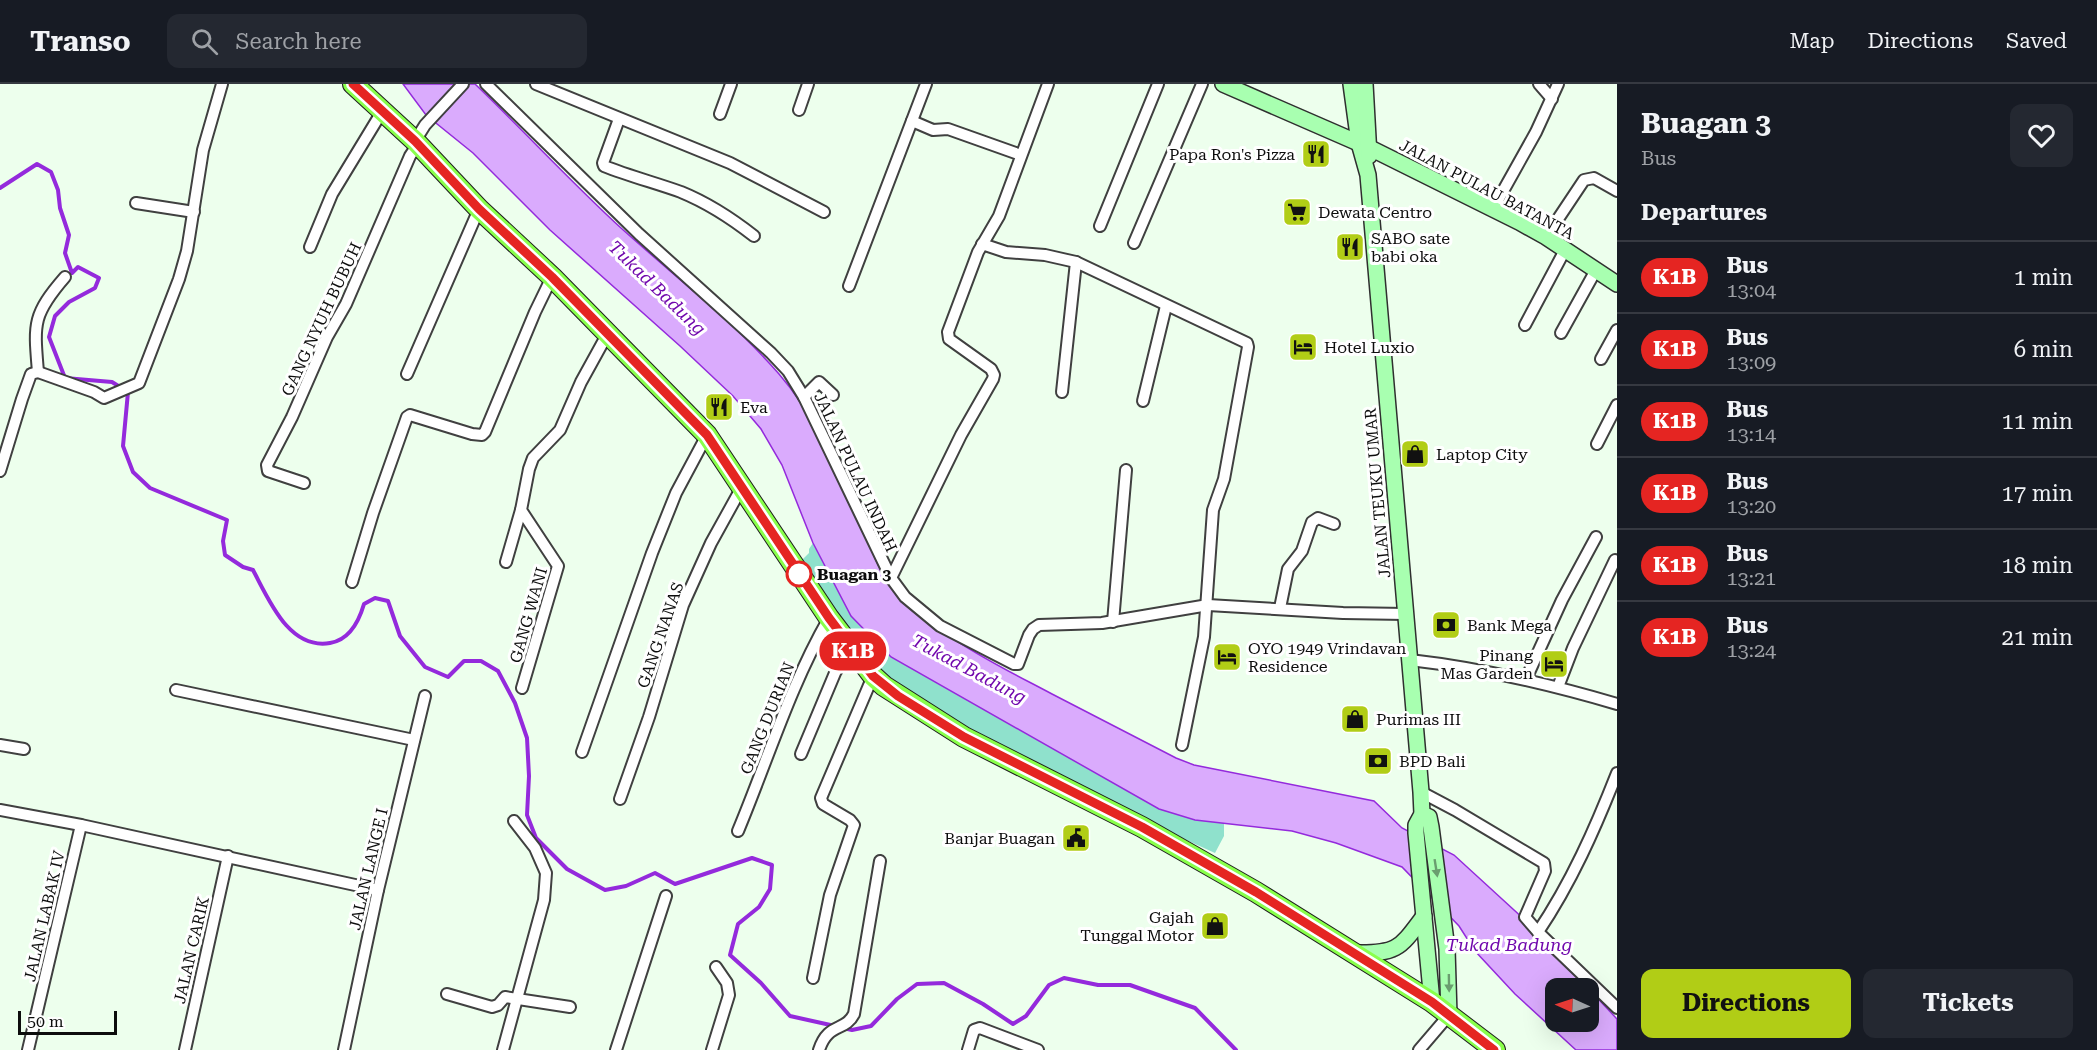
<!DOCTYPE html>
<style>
:root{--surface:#171b24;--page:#242831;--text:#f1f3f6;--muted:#9ea1a6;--line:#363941;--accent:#b1cd16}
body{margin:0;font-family:"Roboto Serif",serif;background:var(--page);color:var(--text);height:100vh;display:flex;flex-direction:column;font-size:22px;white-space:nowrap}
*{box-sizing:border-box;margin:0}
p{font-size:20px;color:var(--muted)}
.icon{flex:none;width:33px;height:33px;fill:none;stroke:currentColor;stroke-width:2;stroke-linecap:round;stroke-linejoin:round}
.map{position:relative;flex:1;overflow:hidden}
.sheet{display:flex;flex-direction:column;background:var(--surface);width:480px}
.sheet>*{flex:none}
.badge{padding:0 12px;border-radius:20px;font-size:21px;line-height:39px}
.needle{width:39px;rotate:273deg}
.tools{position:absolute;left:1545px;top:894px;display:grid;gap:12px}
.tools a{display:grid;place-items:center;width:54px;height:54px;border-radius:12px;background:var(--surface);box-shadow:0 6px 24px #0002;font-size:30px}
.scale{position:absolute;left:18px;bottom:15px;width:99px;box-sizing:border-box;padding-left:6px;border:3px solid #0d0d0d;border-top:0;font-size:16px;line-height:21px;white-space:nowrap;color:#0d0d0d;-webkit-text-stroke:4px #fff;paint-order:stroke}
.map>.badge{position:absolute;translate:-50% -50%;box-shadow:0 0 0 3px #fff}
h2{padding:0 24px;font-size:22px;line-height:54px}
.round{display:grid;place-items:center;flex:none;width:63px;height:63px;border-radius:12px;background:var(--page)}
.summary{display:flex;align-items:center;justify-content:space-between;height:102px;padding:0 24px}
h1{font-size:28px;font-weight:700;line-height:45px}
.primary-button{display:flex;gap:12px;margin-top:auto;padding:12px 24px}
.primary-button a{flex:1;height:69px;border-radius:12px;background:var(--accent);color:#111;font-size:24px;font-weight:700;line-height:69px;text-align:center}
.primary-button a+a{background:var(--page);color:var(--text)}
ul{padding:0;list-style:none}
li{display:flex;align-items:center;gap:18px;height:72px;padding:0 24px;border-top:2px solid var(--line)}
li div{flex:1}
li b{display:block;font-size:22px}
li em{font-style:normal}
li .badge{min-width:66px;font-weight:700;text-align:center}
header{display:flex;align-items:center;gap:36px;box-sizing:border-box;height:84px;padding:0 30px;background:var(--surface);border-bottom:2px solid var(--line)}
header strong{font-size:28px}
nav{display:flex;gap:33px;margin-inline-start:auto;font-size:21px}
.search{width:420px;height:54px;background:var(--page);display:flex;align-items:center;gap:15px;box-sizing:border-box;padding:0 21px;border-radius:12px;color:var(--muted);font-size:22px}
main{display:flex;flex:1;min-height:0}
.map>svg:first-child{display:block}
.forest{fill:#8fe1cc}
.water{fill:#daabfd;stroke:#942adc;stroke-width:1.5}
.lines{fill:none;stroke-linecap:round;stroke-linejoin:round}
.stream{stroke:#942adc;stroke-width:4}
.street-casing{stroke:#404040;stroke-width:14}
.secondary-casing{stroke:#2f2f2f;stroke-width:18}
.highway-casing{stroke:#1e1e1e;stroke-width:22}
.street{stroke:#fff;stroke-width:10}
.secondary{stroke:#a8ffb0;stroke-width:15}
.highway{stroke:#89ff4b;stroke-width:20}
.oneway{fill:#6a9e6f}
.line-casing{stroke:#fff;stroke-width:14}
.line{stroke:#e52522;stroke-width:9}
.stop-dot{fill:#fff;stroke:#e52522;stroke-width:3}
.labels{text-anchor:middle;stroke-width:6;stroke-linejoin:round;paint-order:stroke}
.poi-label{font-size:16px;fill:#0d0d0d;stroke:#fff;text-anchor:start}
.street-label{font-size:16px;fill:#0d0d0d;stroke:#fff}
.stop-label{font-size:16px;font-weight:bold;fill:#0d0d0d;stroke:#fff;text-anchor:start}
.water-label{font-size:18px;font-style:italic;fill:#7108ad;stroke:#fff}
</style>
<header>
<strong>Transo</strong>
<div class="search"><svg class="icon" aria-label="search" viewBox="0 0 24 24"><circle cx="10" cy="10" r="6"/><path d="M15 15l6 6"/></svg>Search here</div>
<nav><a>Map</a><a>Directions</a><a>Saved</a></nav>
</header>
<main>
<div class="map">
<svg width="1617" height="966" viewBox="0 0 1617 966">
<rect width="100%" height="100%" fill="#edffed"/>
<path class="forest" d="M813 459 851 532 891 573 1159 725 1195 736 1224 739V752L1215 769 1133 732 912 614 867 574 801 477 809 469V465Z"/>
<path class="water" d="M403 0H475C524 47 571 98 621 144 674 192 732 236 779 290 818 335 840 393 865 447 871 459 873 474 880 484 919 545 990 577 1052 610 1093 631 1135 653 1176 674L1194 681 1374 717 1402 744 1454 771 1526 837 1588 904H1556V938H1588L1589 905 1617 935V966H1576L1515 910 1475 867 1459 842 1402 783 1336 759 1292 747 1195 736 1159 725 891 573 851 532 813 459 782 381 761 345 733 312 680 262 550 146 473 69 426 31Z"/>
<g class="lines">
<g class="stream">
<path d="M0 104 37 80 51 88 58 106 60 124 69 151 65 169 72 189 78 183 99 194 95 204 69 218 55 232 49 253 65 294 112 298 128 308 123 362 133 388 150 404 227 436 223 457 225 471 243 483 253 486C269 516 289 566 330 559 349 556 359 537 364 520L375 514 388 517 400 552 425 583 448 593 464 577H481L498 587 515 619 527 654 529 692 527 731 536 754 567 785 605 806 626 802 655 789 675 800 752 774 772 781 770 805 759 823 738 840 730 871 761 899 790 932 835 942"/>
<path d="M843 944 852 946 871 942 897 915 917 900 944 899 983 920 1013 940 1026 932 1049 901 1064 894 1098 901H1130L1195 924 1236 966"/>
</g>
<g class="street-casing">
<g id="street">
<path d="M486 0 639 150 771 269 788 287 804 313 891 494 905 513 940 542 1014 580H1018L1029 551 1033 545 1039 541 1102 539 1208 521 1343 529 1406 530"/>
<path d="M536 0 730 79 824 128"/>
<path d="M1539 0 1552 15"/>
<path d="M799 26 808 0"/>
<path d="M720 30 731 0"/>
<path d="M619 35 603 79 604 82C629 92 656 99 681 108 708 119 731 134 754 152"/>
<path d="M912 37 933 46 948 45 1021 71"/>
<path d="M415 57 425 41 463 0"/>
<path d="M136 119 194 128"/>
<path d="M1493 125 1536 48 1558 0"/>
<path d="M1100 142 1158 0"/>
<path d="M1546 153 1584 96 1594 94 1617 107"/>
<path d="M1134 159 1202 0"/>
<path d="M982 160 1006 168 1045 171 1076 178 1247 259 1248 263 1224 395 1213 426 1204 553 1182 661"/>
<path d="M310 163 332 110 383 26"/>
<path d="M849 202 926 0"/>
<path d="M1525 241 1565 166"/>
<path d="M1561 249 1596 186"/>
<path d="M1601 275 1617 246"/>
<path d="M38 288 94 308 104 314 139 299 179 195 187 167 203 66 222 0"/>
<path d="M38 288C34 240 32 231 65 193"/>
<path d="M407 290 479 125"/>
<path d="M1062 308 1076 178"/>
<path d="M804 313 819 298 833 311"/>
<path d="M1143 317 1166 222"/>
<path d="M1597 360 1617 321"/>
<path d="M0 387 22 315 31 290 38 288"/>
<path d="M304 399 268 387 267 381 292 333 327 253 346 220 410 72 418 60"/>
<path d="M506 478 521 426"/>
<path d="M891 494 961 351 993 295 994 291 991 285 949 255 948 248 978 168 999 132 1048 0"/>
<path d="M352 498 373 429 407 333 410 331 472 350 482 351 485 348 535 228 552 193"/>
<path d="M1280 524 1288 485 1302 467 1312 438 1318 434 1334 440"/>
<path d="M1113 538 1126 386"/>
<path d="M1410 576C1481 584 1549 600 1617 620"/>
<path d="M1526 595 1562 516 1596 453"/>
<path d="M1558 603 1573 564 1615 476"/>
<path d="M522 604 558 482 521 426 529 385 533 374 560 346 581 298 608 249"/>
<path d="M176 606 414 656"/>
<path d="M0 661 24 665"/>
<path d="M582 668 652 469 676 409 707 351"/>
<path d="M801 670 835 589 850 564"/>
<path d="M1421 708 1455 726 1544 779 1545 787 1525 833 1538 848 1617 924"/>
<path d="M620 715 649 633 683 521 711 459 742 403"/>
<path d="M0 726 81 741 378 806"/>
<path d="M738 747C768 675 790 602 829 534"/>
<path d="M1538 848C1571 799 1595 745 1617 689"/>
<path d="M813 894 830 811 854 741 850 736 823 720 821 714 873 592"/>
<path d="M447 910 492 923 498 921 505 913 570 923"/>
<path d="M28 966 81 741"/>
<path d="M185 966 228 772"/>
<path d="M344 966 378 806 425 612"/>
<path d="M503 966 544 816 546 789 535 764 514 737"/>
<path d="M616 966 666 812"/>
<path d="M712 966 729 911 727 899 716 883"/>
<path d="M819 966C828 938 845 948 854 930L880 777"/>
<path d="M968 966 974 946 980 944 1038 966"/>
<path d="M1419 966 1449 931"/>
</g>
</g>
<g class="secondary-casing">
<g id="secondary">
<path d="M1223 0 1370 64 1519 138 1546 153 1617 200"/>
<path d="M1351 0 1359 59 1368 91 1421 708 1422 730 1416 741V749L1432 918"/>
<path d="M1365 0 1369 72"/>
<path d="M1422 730 1429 733 1431 743 1447 865 1449 931"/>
<path d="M1355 869C1398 870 1400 864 1424 832"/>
</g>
</g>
<g class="highway-casing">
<path id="highway" d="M353 0 415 57 479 125 552 193 707 351 829 534 873 592 884 602 964 653 1142 743 1256 808 1432 918 1495 966"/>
</g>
<use href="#street" class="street"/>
<use href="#secondary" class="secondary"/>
<use href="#highway" class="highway"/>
</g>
<defs><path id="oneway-solid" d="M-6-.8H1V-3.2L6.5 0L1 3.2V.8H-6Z" transform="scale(1.5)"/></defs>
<g class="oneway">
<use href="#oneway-solid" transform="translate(1436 784) rotate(81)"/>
<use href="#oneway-solid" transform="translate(1449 899) rotate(89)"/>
</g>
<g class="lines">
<g class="line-casing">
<path id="line" d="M353 0 415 57 479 125 552 193 707 351 829 534 873 592 898 612 964 653 1142 743 1256 808 1432 918 1494 966"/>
</g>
<use href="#line" class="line"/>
</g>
<defs>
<g id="restaurant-square" transform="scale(1.5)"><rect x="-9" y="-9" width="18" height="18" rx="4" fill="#b1cd16" stroke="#fff"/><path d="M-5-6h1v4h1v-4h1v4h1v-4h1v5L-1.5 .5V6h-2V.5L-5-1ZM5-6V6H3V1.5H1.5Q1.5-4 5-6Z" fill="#111"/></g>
<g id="supermarket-square" transform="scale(1.5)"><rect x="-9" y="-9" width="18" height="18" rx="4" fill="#b1cd16" stroke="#fff"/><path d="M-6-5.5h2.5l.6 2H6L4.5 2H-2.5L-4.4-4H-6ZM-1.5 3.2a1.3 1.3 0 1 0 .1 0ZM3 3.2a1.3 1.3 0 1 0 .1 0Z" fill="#111"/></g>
<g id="hotel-square" transform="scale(1.5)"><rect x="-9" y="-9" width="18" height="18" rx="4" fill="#b1cd16" stroke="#fff"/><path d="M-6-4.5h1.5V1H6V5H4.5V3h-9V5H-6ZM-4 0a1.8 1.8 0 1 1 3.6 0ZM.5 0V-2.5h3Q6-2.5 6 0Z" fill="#111"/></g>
<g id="shop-square" transform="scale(1.5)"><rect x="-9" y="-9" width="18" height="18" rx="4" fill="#b1cd16" stroke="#fff"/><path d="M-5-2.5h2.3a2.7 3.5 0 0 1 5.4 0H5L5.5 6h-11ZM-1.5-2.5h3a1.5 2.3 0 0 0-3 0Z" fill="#111"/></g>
<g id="bank-square" transform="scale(1.5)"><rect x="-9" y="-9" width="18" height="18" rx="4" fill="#b1cd16" stroke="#fff"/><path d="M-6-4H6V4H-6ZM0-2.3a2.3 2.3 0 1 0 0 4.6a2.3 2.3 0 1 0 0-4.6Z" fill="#111"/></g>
<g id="civic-square" transform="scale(1.5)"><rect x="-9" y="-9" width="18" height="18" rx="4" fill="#b1cd16" stroke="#fff"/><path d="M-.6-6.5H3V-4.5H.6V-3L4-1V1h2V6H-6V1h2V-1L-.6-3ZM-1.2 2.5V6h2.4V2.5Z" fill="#111"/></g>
</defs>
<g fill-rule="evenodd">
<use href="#restaurant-square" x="1316" y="70"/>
<use href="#supermarket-square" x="1297" y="128"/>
<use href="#restaurant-square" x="1350" y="163"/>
<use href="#hotel-square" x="1303" y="263"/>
<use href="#restaurant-square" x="719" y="323"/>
<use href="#shop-square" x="1415" y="370"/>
<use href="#bank-square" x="1446" y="541"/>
<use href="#hotel-square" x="1227" y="573"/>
<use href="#hotel-square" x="1554" y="580"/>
<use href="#shop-square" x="1355" y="635"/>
<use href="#bank-square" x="1378" y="677"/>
<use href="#civic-square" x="1076" y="754"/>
<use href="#shop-square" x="1215" y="842"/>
</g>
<circle class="stop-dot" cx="799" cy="490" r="12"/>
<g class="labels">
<g class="poi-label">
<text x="1295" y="76" text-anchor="end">Papa Ron's Pizza</text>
<text x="1318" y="134">Dewata Centro</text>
<text x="1371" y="160">SABO sate<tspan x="1371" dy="18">babi oka</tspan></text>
<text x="1324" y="269">Hotel Luxio</text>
<text x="740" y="329">Eva</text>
<text x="1436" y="376">Laptop City</text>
<text x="1467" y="547">Bank Mega</text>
<text x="1248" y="570">OYO 1949 Vrindavan<tspan x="1248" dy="18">Residence</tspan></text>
<text x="1533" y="577" text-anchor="end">Pinang<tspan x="1533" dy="18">Mas Garden</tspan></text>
<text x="1376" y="641">Purimas III</text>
<text x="1399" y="683">BPD Bali</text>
<text x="1055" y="760" text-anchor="end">Banjar Buagan</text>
<text x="1194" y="839" text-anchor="end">Gajah<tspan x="1194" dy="18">Tunggal Motor</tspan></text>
</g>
<g class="street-label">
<text transform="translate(1487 105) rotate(28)" y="6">JALAN PULAU BATANTA</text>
<text transform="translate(321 235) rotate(-65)" y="6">GANG NYUH BUBUH</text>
<text transform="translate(856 388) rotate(65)" y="6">JALAN PULAU INDAH</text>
<text transform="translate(1377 409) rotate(-95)" y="6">JALAN TEUKU UMAR</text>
<text transform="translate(528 531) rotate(-74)" y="6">GANG WANI</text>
<text transform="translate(660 551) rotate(-71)" y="6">GANG NANAS</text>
<text transform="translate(767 634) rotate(-68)" y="6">GANG DURIAN</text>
<text transform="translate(368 785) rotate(-77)" y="6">JALAN LANGE I</text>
<text transform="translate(44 832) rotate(-77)" y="6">JALAN LABAK IV</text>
<text transform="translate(191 866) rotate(-77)" y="6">JALAN CARIK</text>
</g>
<g class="stop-label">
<text x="817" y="496">Buagan 3</text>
</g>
<g class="water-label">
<text transform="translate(657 204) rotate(44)" y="6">Tukad Badung</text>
<text transform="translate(969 585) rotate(28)" y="6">Tukad Badung</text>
<text x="1509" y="867">Tukad Badung</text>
</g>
</g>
</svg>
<div class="tools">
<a><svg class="needle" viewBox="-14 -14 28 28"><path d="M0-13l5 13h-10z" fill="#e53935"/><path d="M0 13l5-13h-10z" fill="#9ea1a6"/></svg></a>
</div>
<div class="scale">50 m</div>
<b class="badge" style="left:853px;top:567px;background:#e52522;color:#fff">K1B</b>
</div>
<section class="sheet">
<div class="summary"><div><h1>Buagan 3</h1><p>Bus</p></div><a class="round"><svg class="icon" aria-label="heart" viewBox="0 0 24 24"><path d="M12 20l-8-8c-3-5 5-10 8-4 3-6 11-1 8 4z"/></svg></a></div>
<h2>Departures</h2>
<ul>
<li><span class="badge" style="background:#e52522;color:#fff">K1B</span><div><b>Bus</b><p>13:04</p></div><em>1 min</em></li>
<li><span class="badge" style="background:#e52522;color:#fff">K1B</span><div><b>Bus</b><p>13:09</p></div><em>6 min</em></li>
<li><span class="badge" style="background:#e52522;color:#fff">K1B</span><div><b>Bus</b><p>13:14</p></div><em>11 min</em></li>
<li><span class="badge" style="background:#e52522;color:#fff">K1B</span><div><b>Bus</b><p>13:20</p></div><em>17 min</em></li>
<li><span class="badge" style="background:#e52522;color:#fff">K1B</span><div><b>Bus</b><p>13:21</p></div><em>18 min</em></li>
<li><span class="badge" style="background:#e52522;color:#fff">K1B</span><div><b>Bus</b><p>13:24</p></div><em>21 min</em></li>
</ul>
<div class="primary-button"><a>Directions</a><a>Tickets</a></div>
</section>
</main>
